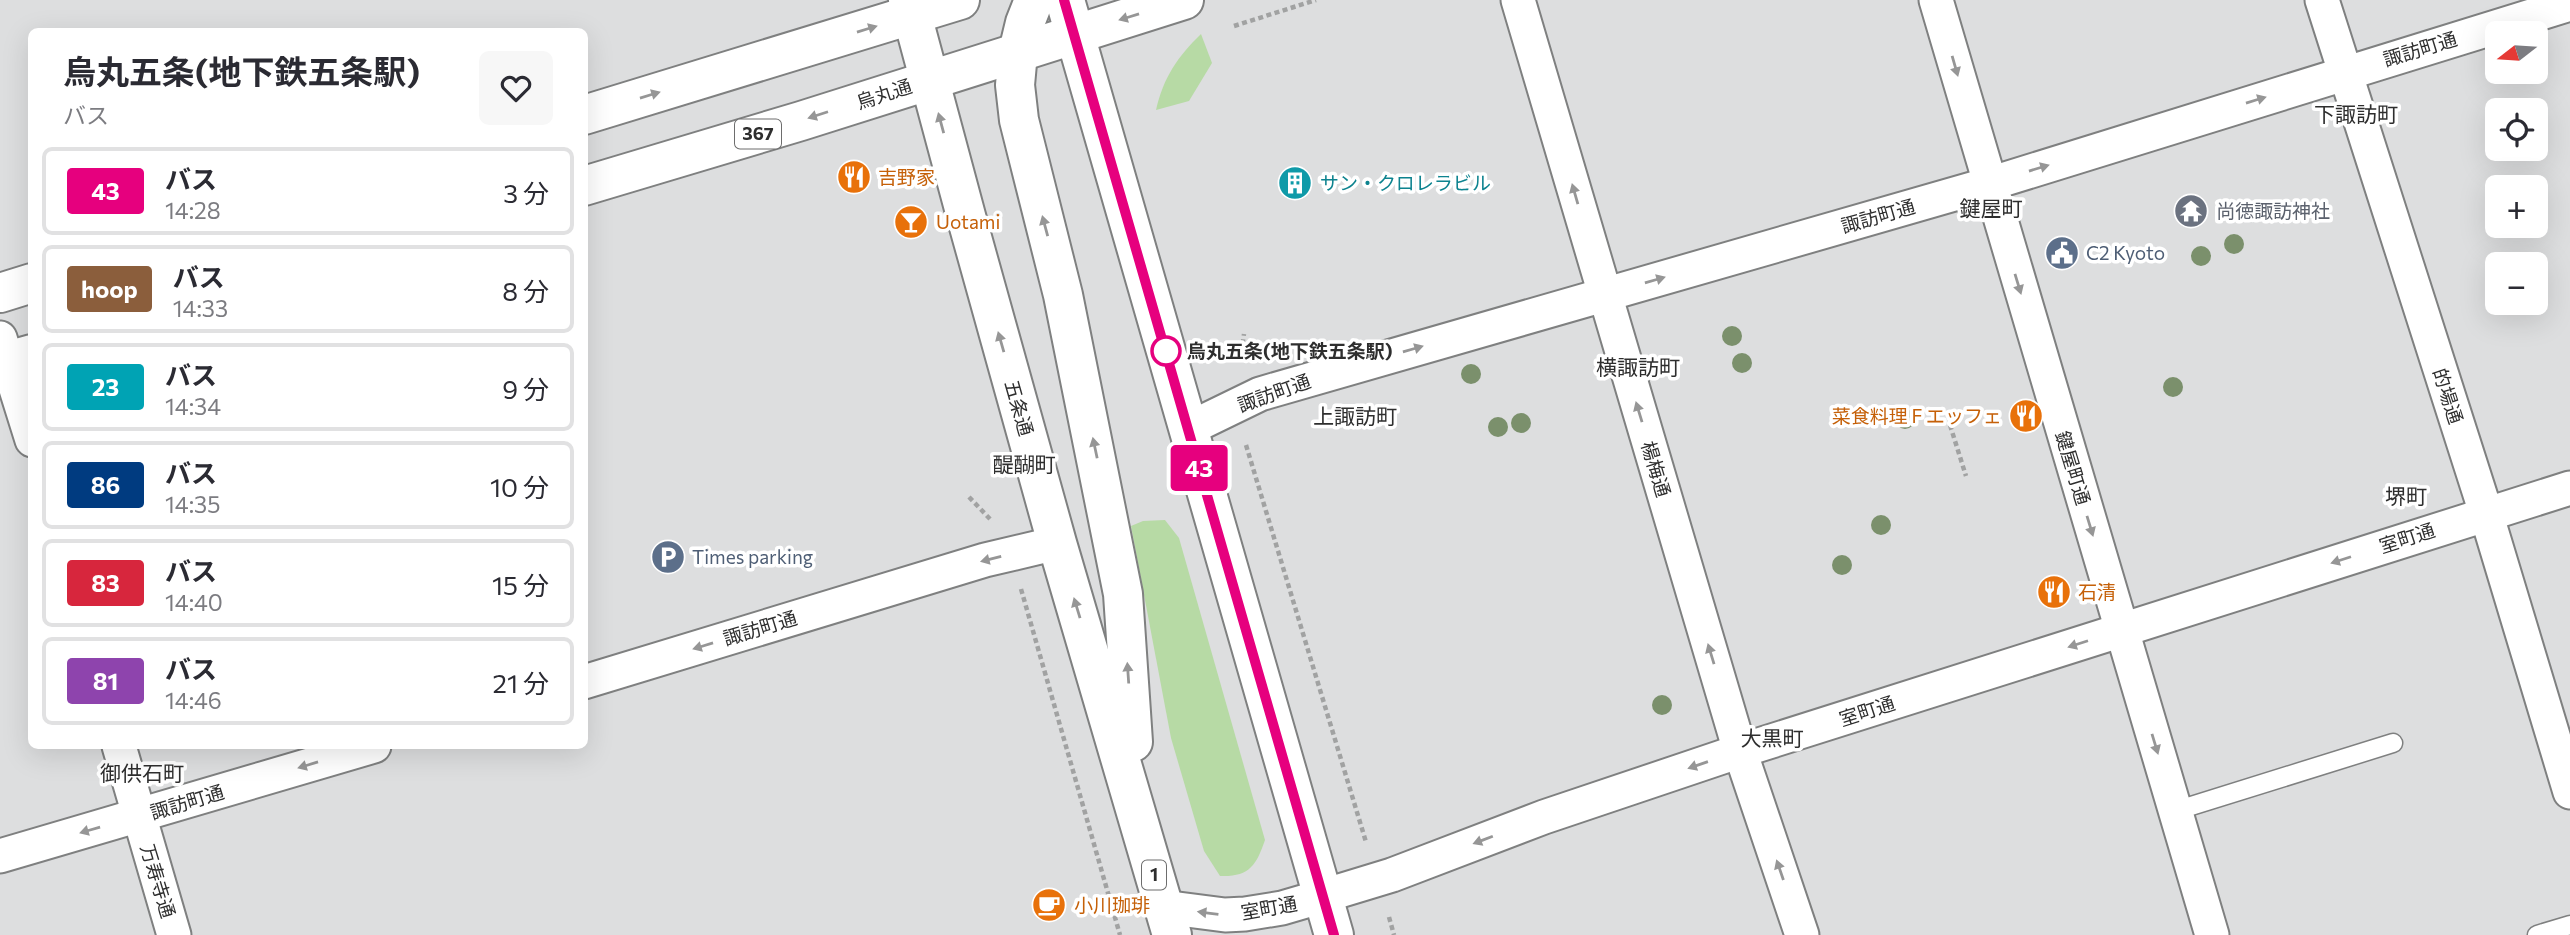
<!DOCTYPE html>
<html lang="ja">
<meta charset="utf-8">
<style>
:root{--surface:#fff;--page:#f7f7f7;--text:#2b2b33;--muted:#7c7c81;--line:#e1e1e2}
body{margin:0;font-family:Commissioner,"Noto Sans JP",sans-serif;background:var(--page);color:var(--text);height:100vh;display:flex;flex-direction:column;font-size:26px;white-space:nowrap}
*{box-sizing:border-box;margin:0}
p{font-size:23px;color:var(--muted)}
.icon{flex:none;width:38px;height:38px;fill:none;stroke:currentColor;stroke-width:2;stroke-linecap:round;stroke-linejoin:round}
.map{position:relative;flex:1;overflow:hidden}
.panel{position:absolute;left:28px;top:28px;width:560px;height:721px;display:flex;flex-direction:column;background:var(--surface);border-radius:10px;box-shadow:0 7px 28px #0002}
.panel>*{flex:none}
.badge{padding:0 14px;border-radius:5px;font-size:24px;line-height:46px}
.needle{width:46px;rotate:253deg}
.buttons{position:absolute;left:2485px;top:21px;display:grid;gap:14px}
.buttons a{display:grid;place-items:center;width:63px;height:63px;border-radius:10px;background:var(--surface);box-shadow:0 7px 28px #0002;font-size:35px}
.map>.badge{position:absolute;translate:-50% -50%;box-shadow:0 0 0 4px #fff}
.round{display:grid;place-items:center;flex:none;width:74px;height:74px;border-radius:10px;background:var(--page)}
.headline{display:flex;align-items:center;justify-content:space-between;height:119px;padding:0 35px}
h1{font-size:33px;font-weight:700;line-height:52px}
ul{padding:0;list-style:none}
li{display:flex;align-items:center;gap:21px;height:88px;margin:0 14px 10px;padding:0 21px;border:4px solid var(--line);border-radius:10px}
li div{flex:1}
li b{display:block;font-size:26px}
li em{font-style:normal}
li .badge{min-width:77px;font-weight:700;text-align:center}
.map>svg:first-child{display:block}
.green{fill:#b7daa5}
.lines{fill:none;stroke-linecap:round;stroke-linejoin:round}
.service-casing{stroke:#7f8080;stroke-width:21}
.minor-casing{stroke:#7f8080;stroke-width:37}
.trunk-casing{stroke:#7f8080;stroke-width:42}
.path{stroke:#a1a2a2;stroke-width:4.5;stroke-dasharray:5 3.5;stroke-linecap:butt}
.service{stroke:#fff;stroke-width:18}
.minor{stroke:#fff;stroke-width:33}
.trunk{stroke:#fff;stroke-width:38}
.tree{fill:#7b906c}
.oneway{fill:#969696}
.line-casing{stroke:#fff;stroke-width:16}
.line{stroke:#e6007e;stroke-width:10}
.stop-dot{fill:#fff;stroke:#e6007e;stroke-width:3.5}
.labels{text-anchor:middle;stroke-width:7;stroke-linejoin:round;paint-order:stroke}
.shield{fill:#fff;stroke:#6d6d6d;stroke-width:2}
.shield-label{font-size:18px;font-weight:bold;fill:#2e2e2e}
.street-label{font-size:19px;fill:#2e2e2e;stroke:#fff}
.food-label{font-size:19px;fill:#c56008;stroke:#fff;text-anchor:start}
.culture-label{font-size:19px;fill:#0d838f;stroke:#fff;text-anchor:start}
.worship-label{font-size:19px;fill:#5b616d;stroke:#fff;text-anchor:start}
.service-label{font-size:19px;fill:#4e5e75;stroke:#fff;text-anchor:start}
.stop-label{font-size:19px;font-weight:bold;fill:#2e2e2e;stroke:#fff;text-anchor:start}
.neighbourhood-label{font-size:21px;fill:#2e2e2e;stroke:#fff}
</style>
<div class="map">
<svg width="2570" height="935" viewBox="0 0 2570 935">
<rect width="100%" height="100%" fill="#dddedf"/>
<g class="green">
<path d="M1201 34 1212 63 1189 101 1156 110C1163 78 1178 56 1201 34Z"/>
<path d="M1165 520 1179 538 1265 840C1256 866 1249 877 1220 876L1204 851 1171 738 1131 526 1143 521Z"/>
</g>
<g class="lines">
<g class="service-casing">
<g id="service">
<path d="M2175 811 2393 743"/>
<path d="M2537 935 2570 925"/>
</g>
</g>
<g class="minor-casing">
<g id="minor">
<path d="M1518 0 1740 751 1802 935"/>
<path d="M1936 0 2212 935"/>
<path d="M2322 0 2486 513 2570 792"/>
<path d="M0 338 32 440"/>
<path d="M1188 429 1260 394 1989 184 2570 4"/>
<path d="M584 682 985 560 1057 543"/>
<path d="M119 746 174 935"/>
<path d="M0 856 374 746"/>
<path d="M1163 907 1225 915 1245 914 1282 908 1323 896 1392 875 1544 817 1740 751 2570 488"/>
</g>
</g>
<g class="trunk-casing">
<g id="trunk">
<path d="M908 0 966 216 1057 543 1172 935"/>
<path d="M1034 0 1025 23 1018 52 1015 85 1019 120 1063 295 1123 594 1133 742"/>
<path d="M1065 0 1334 935"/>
<path d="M584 115 960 0"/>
<path d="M584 186 801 121 1184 0"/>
<path d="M0 293 32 283"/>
<path d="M0 363 32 354"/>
</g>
</g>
<g class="path">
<path d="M1234 26 1316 0"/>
<path d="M1240 361 1244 334"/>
<path d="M1950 425 1966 476"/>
<path d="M1246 445 1366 842"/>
<path d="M969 497 990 519"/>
<path d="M1021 589 1120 935"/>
<path d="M1389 917 1394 935"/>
</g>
<use href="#service" class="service"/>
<use href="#minor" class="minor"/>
<use href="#trunk" class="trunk"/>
</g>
<g class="tree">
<circle cx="2234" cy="244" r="10"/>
<circle cx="2201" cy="256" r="10"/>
<circle cx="1732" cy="336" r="10"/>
<circle cx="1742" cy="363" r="10"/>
<circle cx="1471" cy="374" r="10"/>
<circle cx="2173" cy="387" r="10"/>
<circle cx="1905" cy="419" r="10"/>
<circle cx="1521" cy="423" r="10"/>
<circle cx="1498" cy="427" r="10"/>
<circle cx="1881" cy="525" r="10"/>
<circle cx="1842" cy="565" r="10"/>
<circle cx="1662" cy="705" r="10"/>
</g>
<defs><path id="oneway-solid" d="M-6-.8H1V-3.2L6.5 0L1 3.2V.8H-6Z" transform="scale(1.75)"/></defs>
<g class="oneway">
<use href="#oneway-solid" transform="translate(1129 17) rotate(163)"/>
<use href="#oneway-solid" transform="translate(867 29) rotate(-17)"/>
<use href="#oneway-solid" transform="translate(1955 66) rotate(74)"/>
<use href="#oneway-solid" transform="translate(650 95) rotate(-17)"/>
<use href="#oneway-solid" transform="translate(2256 100) rotate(-17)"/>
<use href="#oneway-solid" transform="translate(818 115) rotate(162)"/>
<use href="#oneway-solid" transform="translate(941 123) rotate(-105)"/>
<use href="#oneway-solid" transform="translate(2039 168) rotate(-17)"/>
<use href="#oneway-solid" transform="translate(1575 194) rotate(-106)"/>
<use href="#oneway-solid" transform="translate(1045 226) rotate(-105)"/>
<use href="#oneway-solid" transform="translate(1655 280) rotate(-16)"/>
<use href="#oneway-solid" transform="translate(2018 284) rotate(73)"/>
<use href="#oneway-solid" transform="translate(1001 342) rotate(-106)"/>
<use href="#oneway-solid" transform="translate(1413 349) rotate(-16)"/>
<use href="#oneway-solid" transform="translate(1639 412) rotate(-107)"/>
<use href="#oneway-solid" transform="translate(1095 448) rotate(-102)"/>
<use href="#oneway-solid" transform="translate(2090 526) rotate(73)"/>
<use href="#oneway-solid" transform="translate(991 559) rotate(166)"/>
<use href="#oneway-solid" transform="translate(2341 560) rotate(162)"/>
<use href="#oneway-solid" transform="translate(1077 608) rotate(-107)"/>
<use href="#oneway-solid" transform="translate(2078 644) rotate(162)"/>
<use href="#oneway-solid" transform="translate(703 646) rotate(163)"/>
<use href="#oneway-solid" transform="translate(1711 654) rotate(-107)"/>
<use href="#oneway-solid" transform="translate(1128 673) rotate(-94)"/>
<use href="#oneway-solid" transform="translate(2155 744) rotate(73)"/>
<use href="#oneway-solid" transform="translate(308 765) rotate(163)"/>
<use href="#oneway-solid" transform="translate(1698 765) rotate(161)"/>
<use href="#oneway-solid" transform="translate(90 830) rotate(164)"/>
<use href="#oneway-solid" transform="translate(1483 840) rotate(159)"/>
<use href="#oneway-solid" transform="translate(1780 870) rotate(-109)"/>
<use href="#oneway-solid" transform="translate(1208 913) rotate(-173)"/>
</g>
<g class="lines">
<g class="line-casing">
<path id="line" d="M1064 0 1334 935"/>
</g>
<use href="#line" class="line"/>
</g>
<defs>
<g id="restaurant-disc" transform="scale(1.75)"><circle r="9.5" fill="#e8710a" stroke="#fff"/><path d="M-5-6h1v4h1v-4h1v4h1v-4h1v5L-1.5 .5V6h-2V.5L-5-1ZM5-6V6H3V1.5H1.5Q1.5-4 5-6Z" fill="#fff"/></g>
<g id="building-disc" transform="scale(1.75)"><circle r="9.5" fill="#0f9aa8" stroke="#fff"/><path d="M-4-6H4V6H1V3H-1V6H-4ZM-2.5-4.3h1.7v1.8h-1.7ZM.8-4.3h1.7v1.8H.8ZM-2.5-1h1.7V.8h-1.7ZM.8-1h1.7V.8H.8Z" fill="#fff"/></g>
<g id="temple-disc" transform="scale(1.75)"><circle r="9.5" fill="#6b7280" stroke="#fff"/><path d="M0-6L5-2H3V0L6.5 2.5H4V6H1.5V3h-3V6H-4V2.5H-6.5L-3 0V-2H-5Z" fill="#fff"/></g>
<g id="bar-disc" transform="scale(1.75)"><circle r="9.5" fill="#e8710a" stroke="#fff"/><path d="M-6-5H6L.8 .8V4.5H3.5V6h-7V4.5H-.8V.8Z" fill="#fff"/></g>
<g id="civic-disc" transform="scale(1.75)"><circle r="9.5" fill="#5c6f8a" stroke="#fff"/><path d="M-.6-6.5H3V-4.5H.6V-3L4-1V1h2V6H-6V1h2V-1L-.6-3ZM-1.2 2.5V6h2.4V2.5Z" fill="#fff"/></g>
<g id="parking-disc" transform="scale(1.75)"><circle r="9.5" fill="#5c6f8a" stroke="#fff"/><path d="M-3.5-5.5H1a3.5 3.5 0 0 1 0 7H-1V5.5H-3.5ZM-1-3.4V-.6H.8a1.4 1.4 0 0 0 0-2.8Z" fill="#fff"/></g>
<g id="cafe-disc" transform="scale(1.75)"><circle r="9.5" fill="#e8710a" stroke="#fff"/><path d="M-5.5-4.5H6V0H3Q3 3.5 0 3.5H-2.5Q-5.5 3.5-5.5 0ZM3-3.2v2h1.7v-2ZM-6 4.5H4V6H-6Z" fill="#fff"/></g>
</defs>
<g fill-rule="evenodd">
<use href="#restaurant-disc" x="854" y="177"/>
<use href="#building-disc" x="1295" y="183"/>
<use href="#temple-disc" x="2191" y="211"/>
<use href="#bar-disc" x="911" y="222"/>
<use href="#civic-disc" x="2062" y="253"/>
<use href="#restaurant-disc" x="2026" y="416"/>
<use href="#parking-disc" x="668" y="557"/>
<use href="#restaurant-disc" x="2054" y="592"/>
<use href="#cafe-disc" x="1049" y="905"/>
</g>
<circle class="stop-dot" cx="1166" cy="351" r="14"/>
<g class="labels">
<g class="shield">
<rect x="735" y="119.5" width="46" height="29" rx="5"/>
<rect x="1142" y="860.5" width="24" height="29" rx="5"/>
</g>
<g class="shield-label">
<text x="758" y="140">367</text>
<text x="1154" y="881">1</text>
</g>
<g class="street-label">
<text transform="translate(2420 49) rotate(-17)" y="7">諏訪町通</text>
<text transform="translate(884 94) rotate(-18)" y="7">烏丸通</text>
<text transform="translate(1878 216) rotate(-16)" y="7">諏訪町通</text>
<text transform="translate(1274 393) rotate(-20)" y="7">諏訪町通</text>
<text transform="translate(2448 396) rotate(72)" y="7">的場通</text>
<text transform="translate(1019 408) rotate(74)" y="7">五条通</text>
<text transform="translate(2073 468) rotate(73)" y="7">鍵屋町通</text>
<text transform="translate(1656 469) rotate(73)" y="7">楊梅通</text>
<text transform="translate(2407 538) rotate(-18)" y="7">室町通</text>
<text transform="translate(760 628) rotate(-17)" y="7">諏訪町通</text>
<text transform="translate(1867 711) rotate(-18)" y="7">室町通</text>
<text transform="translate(187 802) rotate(-17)" y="7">諏訪町通</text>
<text transform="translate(158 881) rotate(73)" y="7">万寿寺通</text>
<text transform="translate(1269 908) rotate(-10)" y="7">室町通</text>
</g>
<g class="food-label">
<text x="878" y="184">吉野家</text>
<text x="936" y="229">Uotami</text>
<text x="2002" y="423" text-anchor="end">菜食料理 F エッフェ</text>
<text x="2078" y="599">石清</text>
<text x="1074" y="912">小川珈琲</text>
</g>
<g class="culture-label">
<text x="1320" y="190">サン・クロレラビル</text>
</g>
<g class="worship-label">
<text x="2216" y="218">尚徳諏訪神社</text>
</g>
<g class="service-label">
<text x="2086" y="260">C2 Kyoto</text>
<text x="692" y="564">Times parking</text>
</g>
<g class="stop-label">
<text x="1187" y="358">烏丸五条(地下鉄五条駅)</text>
</g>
<g class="neighbourhood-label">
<text x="2356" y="122">下諏訪町</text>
<text x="1991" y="216">鍵屋町</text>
<text x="1638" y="375">横諏訪町</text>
<text x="1355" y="424">上諏訪町</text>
<text x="1024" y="472">醍醐町</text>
<text x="2406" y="504">堺町</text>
<text x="1772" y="746">大黒町</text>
<text x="142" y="781">御供石町</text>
</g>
</g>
</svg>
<div class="buttons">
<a><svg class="needle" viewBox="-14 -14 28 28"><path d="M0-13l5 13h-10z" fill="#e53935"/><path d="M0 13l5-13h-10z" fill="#7c7c81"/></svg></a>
<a><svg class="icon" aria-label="locate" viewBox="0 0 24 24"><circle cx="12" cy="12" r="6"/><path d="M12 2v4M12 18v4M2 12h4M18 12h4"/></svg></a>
<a>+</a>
<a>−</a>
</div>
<b class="badge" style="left:1199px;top:468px;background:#e6007e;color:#fff">43</b>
<section class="panel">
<div class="headline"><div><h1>烏丸五条(地下鉄五条駅)</h1><p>バス</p></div><a class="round"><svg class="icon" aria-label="heart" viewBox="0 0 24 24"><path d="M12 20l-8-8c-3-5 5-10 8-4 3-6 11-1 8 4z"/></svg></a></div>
<ul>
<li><span class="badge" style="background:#e6007e;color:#fff">43</span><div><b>バス</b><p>14:28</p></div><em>3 分</em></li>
<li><span class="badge" style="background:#8b5e3c;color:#fff">hoop</span><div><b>バス</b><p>14:33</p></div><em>8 分</em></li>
<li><span class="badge" style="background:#00a3b4;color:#fff">23</span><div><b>バス</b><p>14:34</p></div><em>9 分</em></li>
<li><span class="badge" style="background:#003b80;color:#fff">86</span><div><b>バス</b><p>14:35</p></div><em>10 分</em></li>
<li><span class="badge" style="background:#d7263d;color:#fff">83</span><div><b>バス</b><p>14:40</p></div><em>15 分</em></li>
<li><span class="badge" style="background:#8e44ad;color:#fff">81</span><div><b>バス</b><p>14:46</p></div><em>21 分</em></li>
</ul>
</section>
</div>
